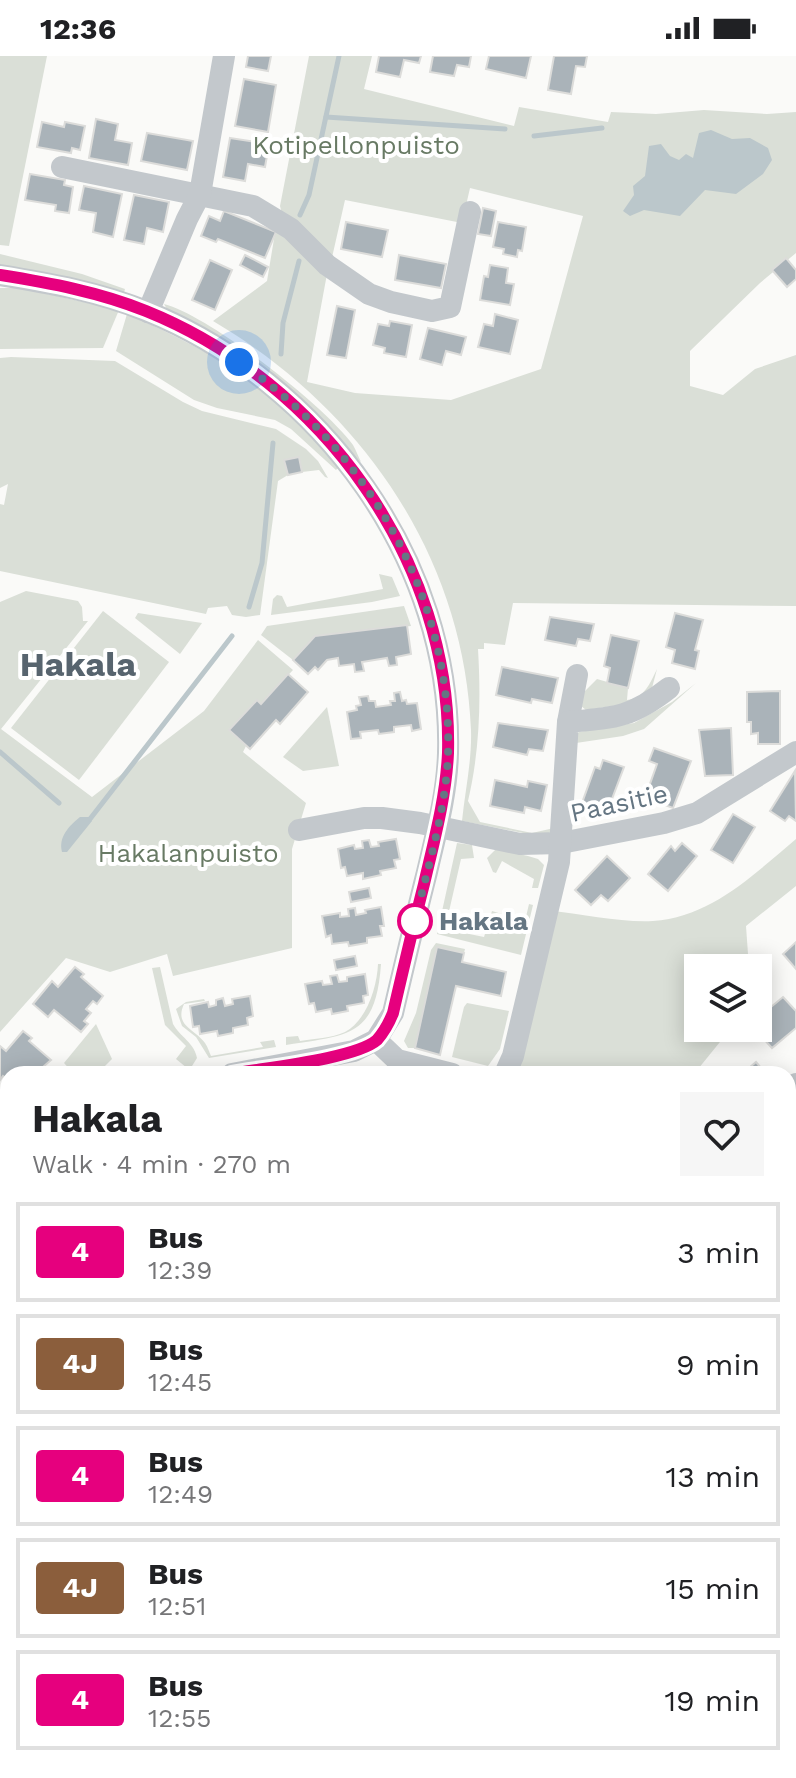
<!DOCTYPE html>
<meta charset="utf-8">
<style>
:root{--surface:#fff;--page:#f6f6f6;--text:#202124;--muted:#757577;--line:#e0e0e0}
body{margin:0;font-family:"Work Sans",sans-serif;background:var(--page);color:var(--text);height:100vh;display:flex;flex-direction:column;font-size:30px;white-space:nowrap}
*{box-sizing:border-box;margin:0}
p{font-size:26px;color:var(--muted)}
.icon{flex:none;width:44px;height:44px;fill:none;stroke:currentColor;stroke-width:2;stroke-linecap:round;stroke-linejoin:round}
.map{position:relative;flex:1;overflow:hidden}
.drawer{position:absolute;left:0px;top:1010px;width:796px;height:712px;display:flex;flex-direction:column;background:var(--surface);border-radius:24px 24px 0 0;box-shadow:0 4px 20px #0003}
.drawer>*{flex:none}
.badge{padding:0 16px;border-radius:6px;font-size:28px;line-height:52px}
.fabs{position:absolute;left:684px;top:898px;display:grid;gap:16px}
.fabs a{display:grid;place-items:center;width:88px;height:88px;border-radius:0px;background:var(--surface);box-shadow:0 4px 20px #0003;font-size:40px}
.you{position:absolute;width:40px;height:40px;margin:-20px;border:6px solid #fff;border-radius:50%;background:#1a73e8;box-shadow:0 0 0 12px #1a73e833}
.map>.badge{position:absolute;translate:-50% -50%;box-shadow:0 0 0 4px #fff}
.round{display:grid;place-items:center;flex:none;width:84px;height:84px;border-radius:0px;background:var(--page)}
.summary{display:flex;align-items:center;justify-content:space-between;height:136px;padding:0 32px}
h1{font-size:38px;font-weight:700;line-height:60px}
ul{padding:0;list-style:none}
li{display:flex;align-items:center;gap:24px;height:100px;margin:0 16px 12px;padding:0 16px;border:4px solid var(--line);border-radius:0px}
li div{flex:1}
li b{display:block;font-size:30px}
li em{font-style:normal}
li .badge{min-width:88px;font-weight:700;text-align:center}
.status{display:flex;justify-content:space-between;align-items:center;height:56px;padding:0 40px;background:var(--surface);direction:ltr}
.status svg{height:22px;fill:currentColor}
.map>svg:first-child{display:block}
.green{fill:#dadfd7}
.water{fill:#bbc7cb}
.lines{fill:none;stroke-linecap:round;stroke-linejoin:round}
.stream{stroke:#bbc7cb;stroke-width:5}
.building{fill:#aab3b9;stroke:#dcdcda;stroke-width:2}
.minor{stroke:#c3c8cc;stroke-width:22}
.line-casing{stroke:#fff;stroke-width:18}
.line{stroke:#e6007e;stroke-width:12}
.walk{stroke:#657683;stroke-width:8;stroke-dasharray:0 14.4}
.stop-dot{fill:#fff;stroke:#e6007e;stroke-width:4}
.labels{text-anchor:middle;stroke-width:8;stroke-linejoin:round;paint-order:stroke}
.park-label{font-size:26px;fill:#687a64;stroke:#fff}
.street-label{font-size:26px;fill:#657683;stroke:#fff}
.stop-label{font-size:26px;font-weight:bold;fill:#657683;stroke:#fff;text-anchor:start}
.district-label{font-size:34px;font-weight:bold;fill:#57646e;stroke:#fff}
</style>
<div class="status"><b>12:36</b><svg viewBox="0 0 49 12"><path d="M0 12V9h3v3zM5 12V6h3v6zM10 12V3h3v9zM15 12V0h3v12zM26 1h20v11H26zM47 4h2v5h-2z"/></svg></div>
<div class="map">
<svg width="796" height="1722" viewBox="0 0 796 1722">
<rect width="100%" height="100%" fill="#fafaf8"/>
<g class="green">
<path d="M0 0H47L9 190 0 189Z"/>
<path d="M309 0H372L364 33 514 70 519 51 608 66 611 56 656 58 704 54 767 58 796 56V197L760 227 690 295V330L723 339 755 313 796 299V550L513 547 505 589 484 587V593H478C481 644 480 694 468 745L480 766 532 777 554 772 548 778 538 780 462 765C465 735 472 705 471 674 464 500 361 352 213 265L267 225 276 171 327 218 307 326 355 337 451 344 541 313 583 160 470 132 462 167 345 144 331 206 282 158 280 150Z"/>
<path d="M0 198 82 218 125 233 123 240 0 210Z"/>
<path d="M0 232H21L119 254 103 292 0 293Z"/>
<path d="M164 248C210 260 325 350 353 389 356 394 358 400 361 406L168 255Z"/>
<path d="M127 258C189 285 249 316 297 364 311 379 324 396 338 412L336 414 291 373 275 364 217 352 194 344 116 295Z"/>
<path d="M11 301 115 305 183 346 202 355 276 373 306 393 318 405 328 422 325 421 319 414 302 416 299 401 285 404 288 419 278 425 260 559 246 561 232 559 227 550 208 552 206 558 0 515V448L4 449 8 428 0 432V302Z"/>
<path d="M379 518 392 521 400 540 372 546 271 559 273 543 277 539 282 540 287 551 383 533Z"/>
<path d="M26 535 78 545 82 551 83 565H88L1 673 92 741 204 655 258 584 293 614 261 648 257 644 230 675 246 690 243 696 306 747 292 793V892L173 920 167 898 110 916 66 902 0 976V546Z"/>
<path d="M404 550 411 570 315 580 293 604 261 579 267 570Z"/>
<path d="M103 555 169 606 79 724 11 672Z"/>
<path d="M138 557 202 567 180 598 135 562Z"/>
<path d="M657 613 652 632 639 646 586 654 581 650 582 638 597 623 628 632 627 644C645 642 650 627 657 613Z"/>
<path d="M696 627 644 673 623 680 576 687 574 681 579 676 634 667 672 646Z"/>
<path d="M327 651 339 710 303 715 283 701Z"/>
<path d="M796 783V830L746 870 749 912H698V972H726L724 981 694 1018H515L553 855C582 858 624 867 653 865 711 861 753 819 796 783Z"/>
<path d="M457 787 472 789 474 802 461 803 445 873 484 881 492 855 525 865 529 848 533 849 521 899 437 878Z"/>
<path d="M496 793 528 800 538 803 544 809 538 832H532L534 823 502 805 496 817 493 816 487 802Z"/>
<path d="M436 887 465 893 464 897 437 891 415 992H408L404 985 416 957 431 894Z"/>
<path d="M378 908H381C376 981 349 979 286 989V981L298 980 300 985C313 983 332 982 345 976 367 964 377 931 378 908Z"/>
<path d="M160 911 173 968C180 981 194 986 197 1002L192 1010 187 1012 176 1003 186 990 165 969 152 912Z"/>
<path d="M204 943 205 945 184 948C174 970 195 973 205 987 208 991 209 996 211 1000L263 991 260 986 274 984 276 991 209 1002 196 981 182 970 176 953 186 946Z"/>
<path d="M467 947 509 955 500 993 488 1010 452 1001 464 951Z"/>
<path d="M96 968 112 1003 97 1018H74L64 1007Z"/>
<path d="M0 1050 8 1058V1292L0 1254Z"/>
<path d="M796 1053V1143L788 1134V1066Z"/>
<path d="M796 1393V1722H410L402 1719 399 1722H323L316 1714H788V1394Z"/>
<path d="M8 1430V1552L0 1556V1433Z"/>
<path d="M8 1690V1714H37L28 1722H0V1692L4 1695Z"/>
</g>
<g class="water">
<path d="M711 74 732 83 750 82 768 92 772 104 763 118 736 138 705 134 680 160 644 154 630 160 623 155 634 139 633 130 645 120 649 90 661 88 670 100 679 104 686 98 693 102 699 77Z"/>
<path d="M80 761H89L92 765 67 796H62C58 781 69 770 80 761Z"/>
</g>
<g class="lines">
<g class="stream">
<path d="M326 61 505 73"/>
<path d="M534 80 602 72"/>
<path d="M300 159 309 139 339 0"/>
<path d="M281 298 283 267 299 205"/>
<path d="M249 551 262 507 273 387"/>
<path d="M0 696 59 747"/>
<path d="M90 763 232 580"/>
</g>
</g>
<g class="building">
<path d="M248 0H271L268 15 246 11Z"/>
<path d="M379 0H421L419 7 404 4 400 21 376 16Z"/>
<path d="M433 0H471L469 11 457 9 454 20 430 16Z"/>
<path d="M489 0H531L526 22 486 13Z"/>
<path d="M554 0H587L585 11 576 10 571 38 548 34Z"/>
<path d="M244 23 276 29 268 76 235 70Z"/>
<path d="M96 63 118 68 115 84 132 87 128 109 89 102Z"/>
<path d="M42 66 64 71 65 66 85 70 80 94 72 92 71 97 37 91Z"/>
<path d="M147 77 193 85 187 114 141 105Z"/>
<path d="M230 82 269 88 265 111 248 108 245 125 223 121Z"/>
<path d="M30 118 65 124 64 129 73 131 69 157 55 155 56 149 25 144Z"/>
<path d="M84 130 122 138 113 181 93 176 96 157 79 154Z"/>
<path d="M134 139 169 146 163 176 147 172 144 188 124 184Z"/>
<path d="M483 152 496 155 491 180 478 178Z"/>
<path d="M224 155 276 176 265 202 218 183 216 186 201 180 209 160 220 165Z"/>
<path d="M346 166 388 174 382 201 341 193Z"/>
<path d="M498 166 526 171 522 195 518 194 517 201 503 198 504 193 493 191Z"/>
<path d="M245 199 268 211 263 221 240 209Z"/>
<path d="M399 199 446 208 441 232 395 224Z"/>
<path d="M786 202 796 214V223L787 231 772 214Z"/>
<path d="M210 204 232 214 215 254 192 244Z"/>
<path d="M490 209 508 212 506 227 514 228 510 249 480 244 484 220 488 221Z"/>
<path d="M337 250 355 254 346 302 327 299Z"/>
<path d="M495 258 518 264 510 298 478 291 484 268 493 270Z"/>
<path d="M390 265 412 269 406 301 384 297 385 292 373 289 378 268 389 270Z"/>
<path d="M428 272 466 281 461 299 446 295 442 309 420 303Z"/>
<path d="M299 401 302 416 288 419 284 404Z"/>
<path d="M675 557 703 564 695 594 699 595 695 613 672 607 675 594 666 591Z"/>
<path d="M550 561 594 568 590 585 578 583 576 590 545 584Z"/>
<path d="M407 569 411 598 396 601 397 609 389 610 387 602 362 606 364 615 355 616 354 608 339 610 338 602 327 604 318 614 315 611 308 618 293 604 315 580Z"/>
<path d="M611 579 639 585 628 632 607 627 610 612 604 610Z"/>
<path d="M502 611 558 622 552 647 532 643 531 647 496 639Z"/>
<path d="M288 618 308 636 280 668 276 664 250 693 229 674 257 644 261 648Z"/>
<path d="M780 635V688H758V677L751 678V666H747V636Z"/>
<path d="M400 636 402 645 406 644 407 648 417 647 421 673 412 675 411 669 394 671V676L379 678 378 674 360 676 361 682 351 683 347 656 357 654 356 650 361 649 359 641 368 640 369 645H375L376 651 391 649 390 645H395L394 637Z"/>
<path d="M498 667 548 674 543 695 529 693 527 699 493 691Z"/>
<path d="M731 672 733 719 705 720 699 674Z"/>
<path d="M654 692 691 705 673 752 645 742 657 708 649 705Z"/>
<path d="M603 704 624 711 607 756 582 747 595 711 600 713Z"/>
<path d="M795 715 796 765 789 760 785 765 770 755Z"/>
<path d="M495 724 527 731 528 725 547 729 541 755 525 751 524 757 490 750Z"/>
<path d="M733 758 755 771 733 807 711 794Z"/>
<path d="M396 783 400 803 394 804 396 812 380 815 381 819 363 823V817L347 820 345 811 341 812 338 793 354 789 355 793 363 792 362 785 369 784 371 791 379 790 378 786Z"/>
<path d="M682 787 697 800 668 835 648 818 671 790 675 795Z"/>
<path d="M607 800 630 822 608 845 601 839 591 849 575 834Z"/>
<path d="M369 832 371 842 351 846 349 836Z"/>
<path d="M381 851 384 870H380L382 880 367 882V887L349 890 348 886 332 888 331 879 326 881 322 860 340 857V861L349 860 348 853 355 852 356 859 366 857 365 854Z"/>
<path d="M796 886V913L783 898Z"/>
<path d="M437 891 464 897 462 906 506 916 501 940 456 930 440 999 415 992Z"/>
<path d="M355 900 357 910 336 914 334 904Z"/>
<path d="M75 911 84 918 81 921 103 940 97 948 93 945 86 953 91 957 84 965 88 968 81 976 54 954 48 961 33 948 52 925 58 931Z"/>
<path d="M365 918 368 939 363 940 364 947 347 950 348 955 332 958 331 953 316 956 314 947 309 948 305 928 322 925 323 929 332 928 330 920 337 919 339 926 347 925V921Z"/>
<path d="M250 940 253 960 247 962 248 969 233 972V977L218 980 217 975 200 978 199 970 193 971 190 950 208 946 209 951 216 949V944L223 942 225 950 233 948 232 943Z"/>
<path d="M783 941 796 955V972L772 992 754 972H758V968L768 960 765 956Z"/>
<path d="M23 975 32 982 29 985 51 1004 35 1018H8V1024L3 1020 0 1024V990L6 995Z"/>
<path d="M756 1006 766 1018H742Z"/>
<path d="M796 1176V1212L794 1214 788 1208V1183Z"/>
<path d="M788 1315 796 1317 793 1343 788 1341Z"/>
<path d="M166 1714H192L199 1722H178Z"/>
<path d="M281 1714H316L317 1715 308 1722H288Z"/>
</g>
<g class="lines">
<g class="minor">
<path d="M62 111 253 150 291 173 327 209 369 238 391 246 432 255 450 251 470 156"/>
<path d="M0 219C50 227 99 236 146 255 322 326 453 506 448 697 447 738 436 777 427 816 415 863 404 910 393 957L376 984 354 995 232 1018"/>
<path d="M148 256 187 163 200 138 224 0"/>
<path d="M568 666 577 619"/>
<path d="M299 774 364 762H382L420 767 520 788 561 787 664 767 697 757 796 696"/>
<path d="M376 984 397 1004 452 1018"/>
<path d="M505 1018 513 1000 559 806 568 666C614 662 631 662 669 632"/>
<path d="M788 1049 796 1028"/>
<path d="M0 1275 8 1300"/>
<path d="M0 1337 8 1346"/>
<path d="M0 1420 8 1414"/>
<path d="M93 1714 100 1722"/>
<path d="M61 1722 70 1714"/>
</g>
</g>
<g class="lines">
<g class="line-casing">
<path id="line" d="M0 219C50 227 99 236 146 255 322 326 453 506 448 697 446 741 434 785 424 828 413 871 403 914 393 957 389 967 384 976 377 984 355 1003 263 1012 231 1018"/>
</g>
<use href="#line" class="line"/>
<path class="walk" d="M239 306C367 392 453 543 448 698 446 754 428 810 415 865"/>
</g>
<circle class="stop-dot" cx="415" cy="865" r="16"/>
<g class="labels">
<g class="park-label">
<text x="356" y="98">Kotipellonpuisto</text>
<text x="188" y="806">Hakalanpuisto</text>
</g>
<g class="street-label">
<text transform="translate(619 747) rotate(-12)" y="9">Paasitie</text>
</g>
<g class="stop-label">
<text x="439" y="874">Hakala</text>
</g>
<g class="district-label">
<text x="78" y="620">Hakala</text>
</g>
</g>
</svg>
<div class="fabs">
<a><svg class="icon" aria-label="layers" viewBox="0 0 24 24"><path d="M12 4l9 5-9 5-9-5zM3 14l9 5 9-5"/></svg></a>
</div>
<div class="you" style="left:239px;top:306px"></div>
<section class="drawer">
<div class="summary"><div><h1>Hakala</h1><p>Walk · 4 min · 270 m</p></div><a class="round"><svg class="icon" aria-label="heart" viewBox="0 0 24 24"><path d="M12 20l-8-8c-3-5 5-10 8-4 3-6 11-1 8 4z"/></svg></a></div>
<ul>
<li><span class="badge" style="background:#e6007e;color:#fff">4</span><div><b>Bus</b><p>12:39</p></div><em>3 min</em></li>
<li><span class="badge" style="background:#8b5e3c;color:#fff">4J</span><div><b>Bus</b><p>12:45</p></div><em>9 min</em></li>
<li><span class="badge" style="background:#e6007e;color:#fff">4</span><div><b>Bus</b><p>12:49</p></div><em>13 min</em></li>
<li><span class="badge" style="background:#8b5e3c;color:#fff">4J</span><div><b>Bus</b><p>12:51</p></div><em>15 min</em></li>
<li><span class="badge" style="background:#e6007e;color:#fff">4</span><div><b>Bus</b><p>12:55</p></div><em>19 min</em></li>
</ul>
</section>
</div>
